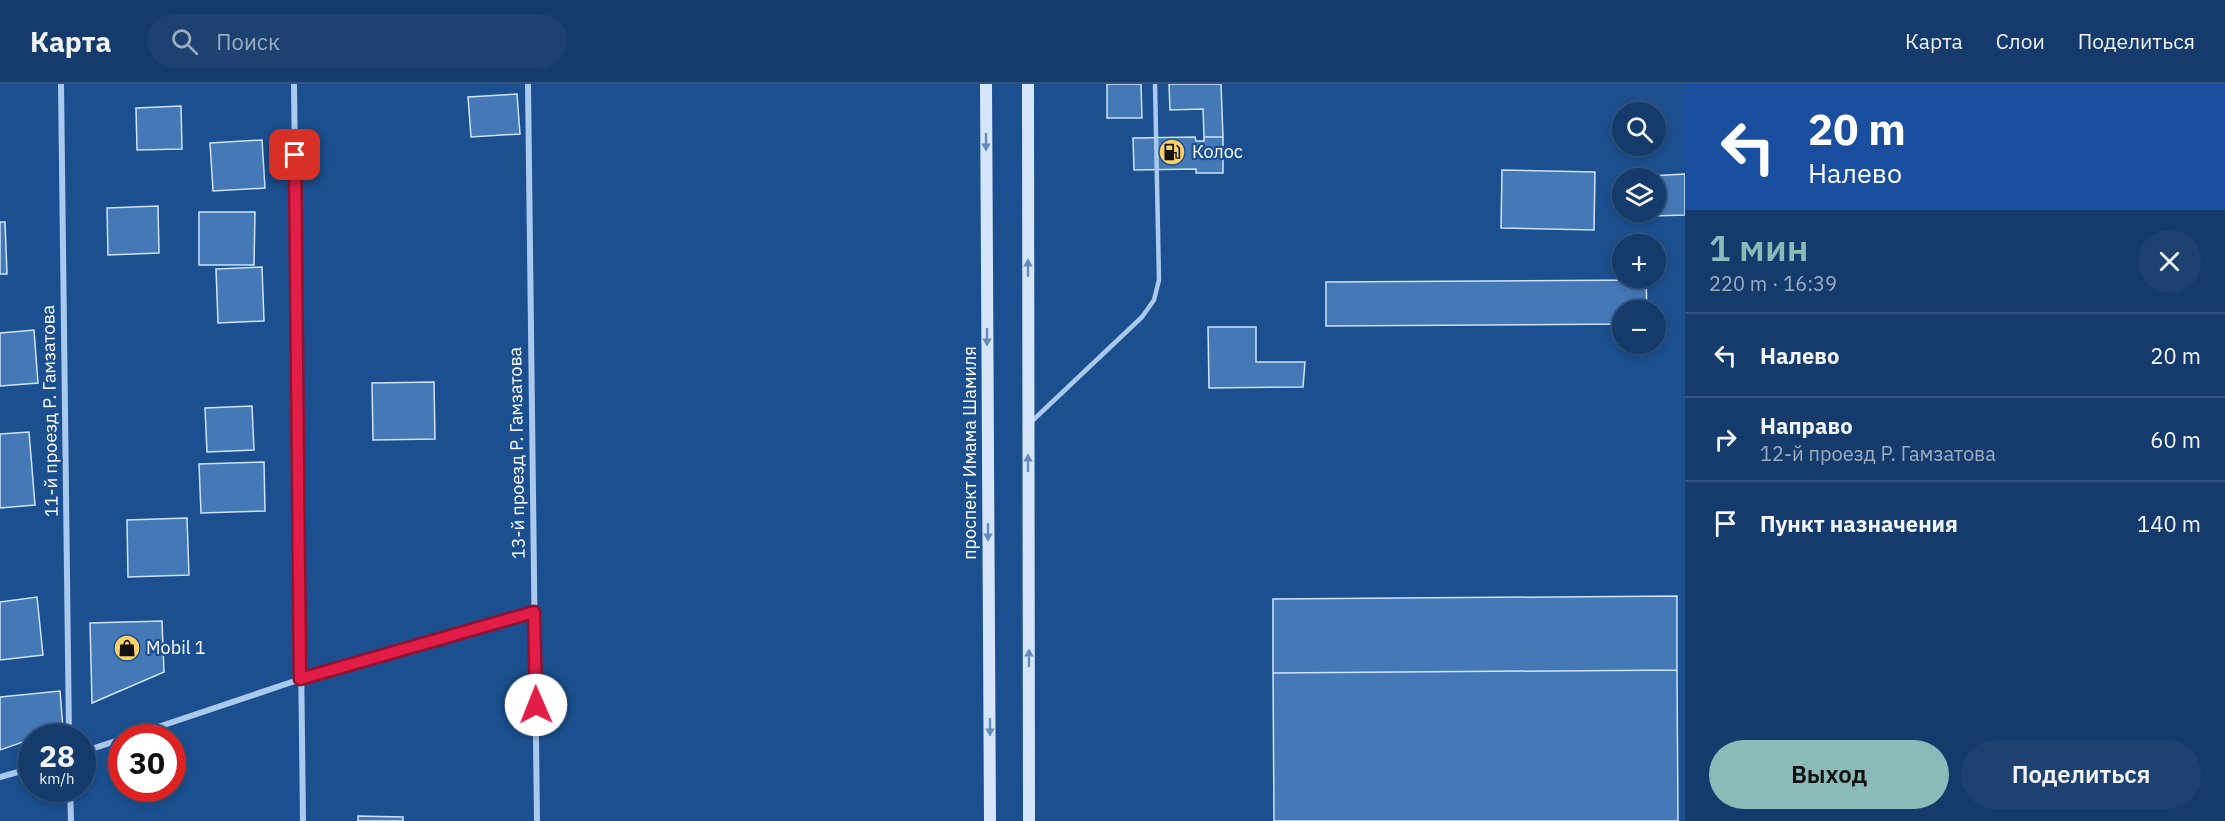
<!DOCTYPE html>
<html lang="ru">
<meta charset="utf-8">
<style>
:root{--surface:#143b6b;--page:#1d4271;--text:#f1f3f6;--muted:#9dadc1;--line:#33557e;--accent:#8bbbb9}
body{margin:0;font-family:"IBM Plex Sans",sans-serif;background:var(--page);color:var(--text);height:100vh;display:flex;flex-direction:column;font-size:22px;white-space:nowrap}
*{box-sizing:border-box;margin:0}
p{font-size:20px;color:var(--muted)}
.icon{flex:none;width:33px;height:33px;fill:none;stroke:currentColor;stroke-width:2;stroke-linecap:round;stroke-linejoin:round}
.map{position:relative;flex:1;overflow:hidden}
.sheet{display:flex;flex-direction:column;background:var(--surface);width:540px}
.sheet>*{flex:none}
.banner{background:#1a4fa0;color:#fff;overflow:hidden}
.fabs{position:absolute;left:1612px;top:18px;display:grid;gap:12px}
.fabs a{display:grid;place-items:center;width:54px;height:54px;border-radius:50%;background:var(--surface);box-shadow:0 3px 9px #0003,0 0 0 2px var(--line);font-size:30px}
.speed{position:absolute;left:18px;top:640px;display:flex;gap:12px;font-size:30px;font-weight:700;text-align:center}
.speed>*{display:grid;place-content:center;width:78px;height:78px;border-radius:50%;background:var(--surface);box-shadow:0 3px 9px #0003,0 0 0 2px var(--line);line-height:1}
.speed small{font-size:15px;font-weight:400}
.speed .limit{border:9px solid #d22;background:#fff;color:#111}
.pin{position:absolute;display:grid;place-items:center;width:51px;height:51px;color:#fff;margin:-26px;border-radius:12px;box-shadow:0 3px 9px #0006}
.me{position:absolute;width:66px;margin:-33px;rotate:359deg;stroke-linejoin:round;filter:drop-shadow(0 0 4px #0008)}
.turn{display:flex;align-items:center;gap:21px;height:126px;padding:0 24px;font-size:27px}
.turn .icon{width:78px;height:78px;stroke-width:2.5}
.turn b{display:block;font-size:42px;line-height:51px}
.round{display:grid;place-items:center;flex:none;width:63px;height:63px;border-radius:32px;background:var(--page)}
.head{display:flex;align-items:center;justify-content:space-between;height:102px;padding:0 24px}
h1{font-size:36px;font-weight:600;line-height:45px;color:var(--accent)}
.button{display:flex;gap:12px;margin-top:auto;padding:12px 24px}
.button a{flex:1;height:69px;border-radius:36px;background:var(--accent);color:#111;font-size:24px;font-weight:600;line-height:69px;text-align:center}
.button a+a{background:var(--page);color:var(--text)}
ul{padding:0;list-style:none}
li{display:flex;align-items:center;gap:18px;height:84px;padding:0 24px;border-top:2px solid var(--line)}
li div{flex:1}
li b{display:block;font-size:22px}
li em{font-style:normal}
header{display:flex;align-items:center;gap:36px;box-sizing:border-box;height:84px;padding:0 30px;background:var(--surface);border-bottom:2px solid var(--line)}
header strong{font-size:28px}
nav{display:flex;gap:33px;margin-inline-start:auto;font-size:21px}
.search{width:420px;height:54px;background:var(--page);display:flex;align-items:center;gap:15px;box-sizing:border-box;padding:0 21px;border-radius:33px;color:var(--muted);font-size:22px}
main{display:flex;flex:1;min-height:0}
.map>svg:first-child{display:block}
</style>
<header>
<strong>Карта</strong>
<div class="search"><svg class="icon" aria-label="search" viewBox="0 0 24 24"><circle cx="10" cy="10" r="6"/><path d="M15 15l6 6"/></svg>Поиск</div>
<nav><a>Карта</a><a>Слои</a><a>Поделиться</a></nav>
</header>
<main>
<div class="map">
<svg width="1685" height="737" viewBox="0 0 1685 737">
<rect width="100%" height="100%" fill="#1b4f8f"/>
<!-- building -->
<path fill="#4478b7" stroke="#cfe3fa" stroke-width="1.5" d="M1107,0H1141L1142,34H1107Z
M1169,0H1221L1223,53H1204L1203,25L1170,26Z
M517,10L520,50L471,53L468,13Z
M181,22L182,65L137,66L136,24Z
M1195,53L1196,57H1204V53H1223V89H1196V85L1134,86L1133,54Z
M262,56L265,104L213,107L210,59Z
M1502,86L1595,88L1594,146L1501,144Z
M1685,90V131L1652,132L1651,128H1656V94H1650V92Z
M158,122L159,169L108,171L107,124Z
M199,128H255L254,181H199Z
M0,138H5L7,190H0Z
M262,183L264,237L218,239L216,185Z
M1646,196L1647,226H1623V240L1326,242V198Z
M1208,243H1256V278H1305L1303,303L1209,304Z
M34,246L38,299L0,302V249Z
M434,298L435,355L373,356L372,299Z
M252,322L254,366L207,368L205,324Z
M29,348L35,421L0,424V350Z
M264,378L265,427L201,429L199,380Z
M187,434L189,491L128,493L127,436Z
M1677,512V586L1273,589V515Z
M37,513L43,571L0,576V518Z
M162,537L164,588L92,619L90,539Z
M1677,586L1678,737H1274L1273,589Z
M60,607L63,644L0,666V613Z
M358,732L403,733V737H358Z"/>
<g fill="none" stroke-linecap="round" stroke-linejoin="round">
<!-- lane -->
<path stroke="#a9c9ee" stroke-width="4.5" d="M1030,339L1142,233L1154,216L1159,196L1155,0"/>
<!-- street -->
<path stroke="#a9c9ee" stroke-width="6" d="M61,0L69,654
M294,0L303,737
M528,0L537,737
M125,654L301,595L534,528
M82,668L122,655
M0,693L32,684
M70,705L71,737"/>
<!-- secondary -->
<path stroke="#d6e6fa" stroke-width="12" d="M986,0L990,737
M1028,0L1029,737"/>
</g>
<!-- one-way arrows -->
<defs><path id="oneway-solid" d="M-6-.8H1V-3.2L6.5 0L1 3.2V.8H-6Z" transform="scale(1.5)"/></defs>
<g fill="#668bba">
<use href="#oneway-solid" transform="translate(986 58) rotate(90)"/>
<use href="#oneway-solid" transform="translate(1028 184) rotate(-90)"/>
<use href="#oneway-solid" transform="translate(987 253) rotate(90)"/>
<use href="#oneway-solid" transform="translate(1028 379) rotate(-90)"/>
<use href="#oneway-solid" transform="translate(988 448) rotate(90)"/>
<use href="#oneway-solid" transform="translate(1029 574) rotate(-90)"/>
<use href="#oneway-solid" transform="translate(990 643) rotate(90)"/>
</g>
<g fill="none" stroke-linecap="round" stroke-linejoin="round">
<defs>
<path id="route" d="M295,71L300,595L534,528L536,621"/>
</defs>
<!-- route casing -->
<use href="#route" stroke="#92132f" stroke-width="15"/>
<!-- route -->
<use href="#route" stroke="#e11d48" stroke-width="10"/>
</g>
<!-- icons -->
<defs>
<symbol id="fuel-disc" viewBox="-11 -11 22 22"><circle r="9.5" fill="#ffd166" stroke="#1b4f8f"/><path d="M-5.5-6h7V0h2V4h1.3V-2.5L3-4.5l.8-.8L6-3V5H2.5V1h-1V6h-7ZM-4.2-4.7v3.2H.2V-4.7Z" fill="#111"/></symbol>
<symbol id="shop-disc" viewBox="-11 -11 22 22"><circle r="9.5" fill="#ffd166" stroke="#1b4f8f"/><path d="M-5-2.5h2.3a2.7 3.5 0 0 1 5.4 0H5L5.5 6h-11ZM-1.5-2.5h3a1.5 2.3 0 0 0-3 0Z" fill="#111"/></symbol>
</defs>
<g fill-rule="evenodd">
<use href="#fuel-disc" x="1157" y="53" width="30" height="30"/>
<use href="#shop-disc" x="112" y="549" width="30" height="30"/>
</g>
<g text-anchor="middle" stroke-width="4.5" stroke-linejoin="round" paint-order="stroke">
<!-- poi labels -->
<g font-size="18" fill="#fff" stroke="#1b4f8f" text-anchor="start">
<text x="1192" y="74">Колос</text>
<text x="146" y="570">Mobil 1</text>
</g>
<!-- street labels -->
<g font-size="18" fill="#fff" stroke="#1b4f8f">
<text transform="translate(50 327) rotate(-91)" y="6">11-й проезд Р. Гамзатова</text>
<text transform="translate(517 369) rotate(-91)" y="6">13-й проезд Р. Гамзатова</text>
<text transform="translate(970 369) rotate(-90)" y="6">проспект Имама Шамиля</text>
</g>
</g>
</svg>
<div class="fabs">
<a><svg class="icon" aria-label="search" viewBox="0 0 24 24"><circle cx="10" cy="10" r="6"/><path d="M15 15l6 6"/></svg></a>
<a><svg class="icon" aria-label="layers" viewBox="0 0 24 24"><path d="M12 4l9 5-9 5-9-5zM3 14l9 5 9-5"/></svg></a>
<a>+</a>
<a>−</a>
</div>
<div class="speed"><div>28<small>km/h</small></div><div class="limit">30</div></div>
<div class="pin" style="left:295px;top:71px;background:#d93025"><svg class="icon" aria-label="arrive" viewBox="0 0 24 24"><path d="M6 21V4h12l-3 4 3 4H6"/></svg></div>
<svg class="me" style="left:536px;top:621px" viewBox="-20 -20 40 40"><circle r="19" fill="#fff"/><path d="M0-13L10 11 0 6-10 11z" fill="#e11d48"/></svg>
</div>
<section class="sheet">
<div class="banner">
<div class="turn"><svg class="icon" aria-label="left" viewBox="0 0 24 24"><path d="M17 20v-9H6M10 6l-5 5 5 5"/></svg><div><b>20 m</b>Налево</div></div>
</div>
<div class="head"><div><h1>1 мин</h1><p>220 m · 16:39</p></div><a class="round"><svg class="icon" aria-label="close" viewBox="0 0 24 24"><path d="M6 6l12 12M18 6L6 18"/></svg></a></div>
<ul>
<li><svg class="icon" aria-label="left" viewBox="0 0 24 24"><path d="M17 20v-9H6M10 6l-5 5 5 5"/></svg><div><b>Налево</b></div><em>20 m</em></li>
<li><svg class="icon" aria-label="right" viewBox="0 0 24 24"><path d="M7 20v-9h11M14 6l5 5-5 5"/></svg><div><b>Направо</b><p>12-й проезд Р. Гамзатова</p></div><em>60 m</em></li>
<li><svg class="icon" aria-label="arrive" viewBox="0 0 24 24"><path d="M6 21V4h12l-3 4 3 4H6"/></svg><div><b>Пункт назначения</b></div><em>140 m</em></li>
</ul>
<div class="button"><a>Выход</a><a>Поделиться</a></div>
</section>
</main>
